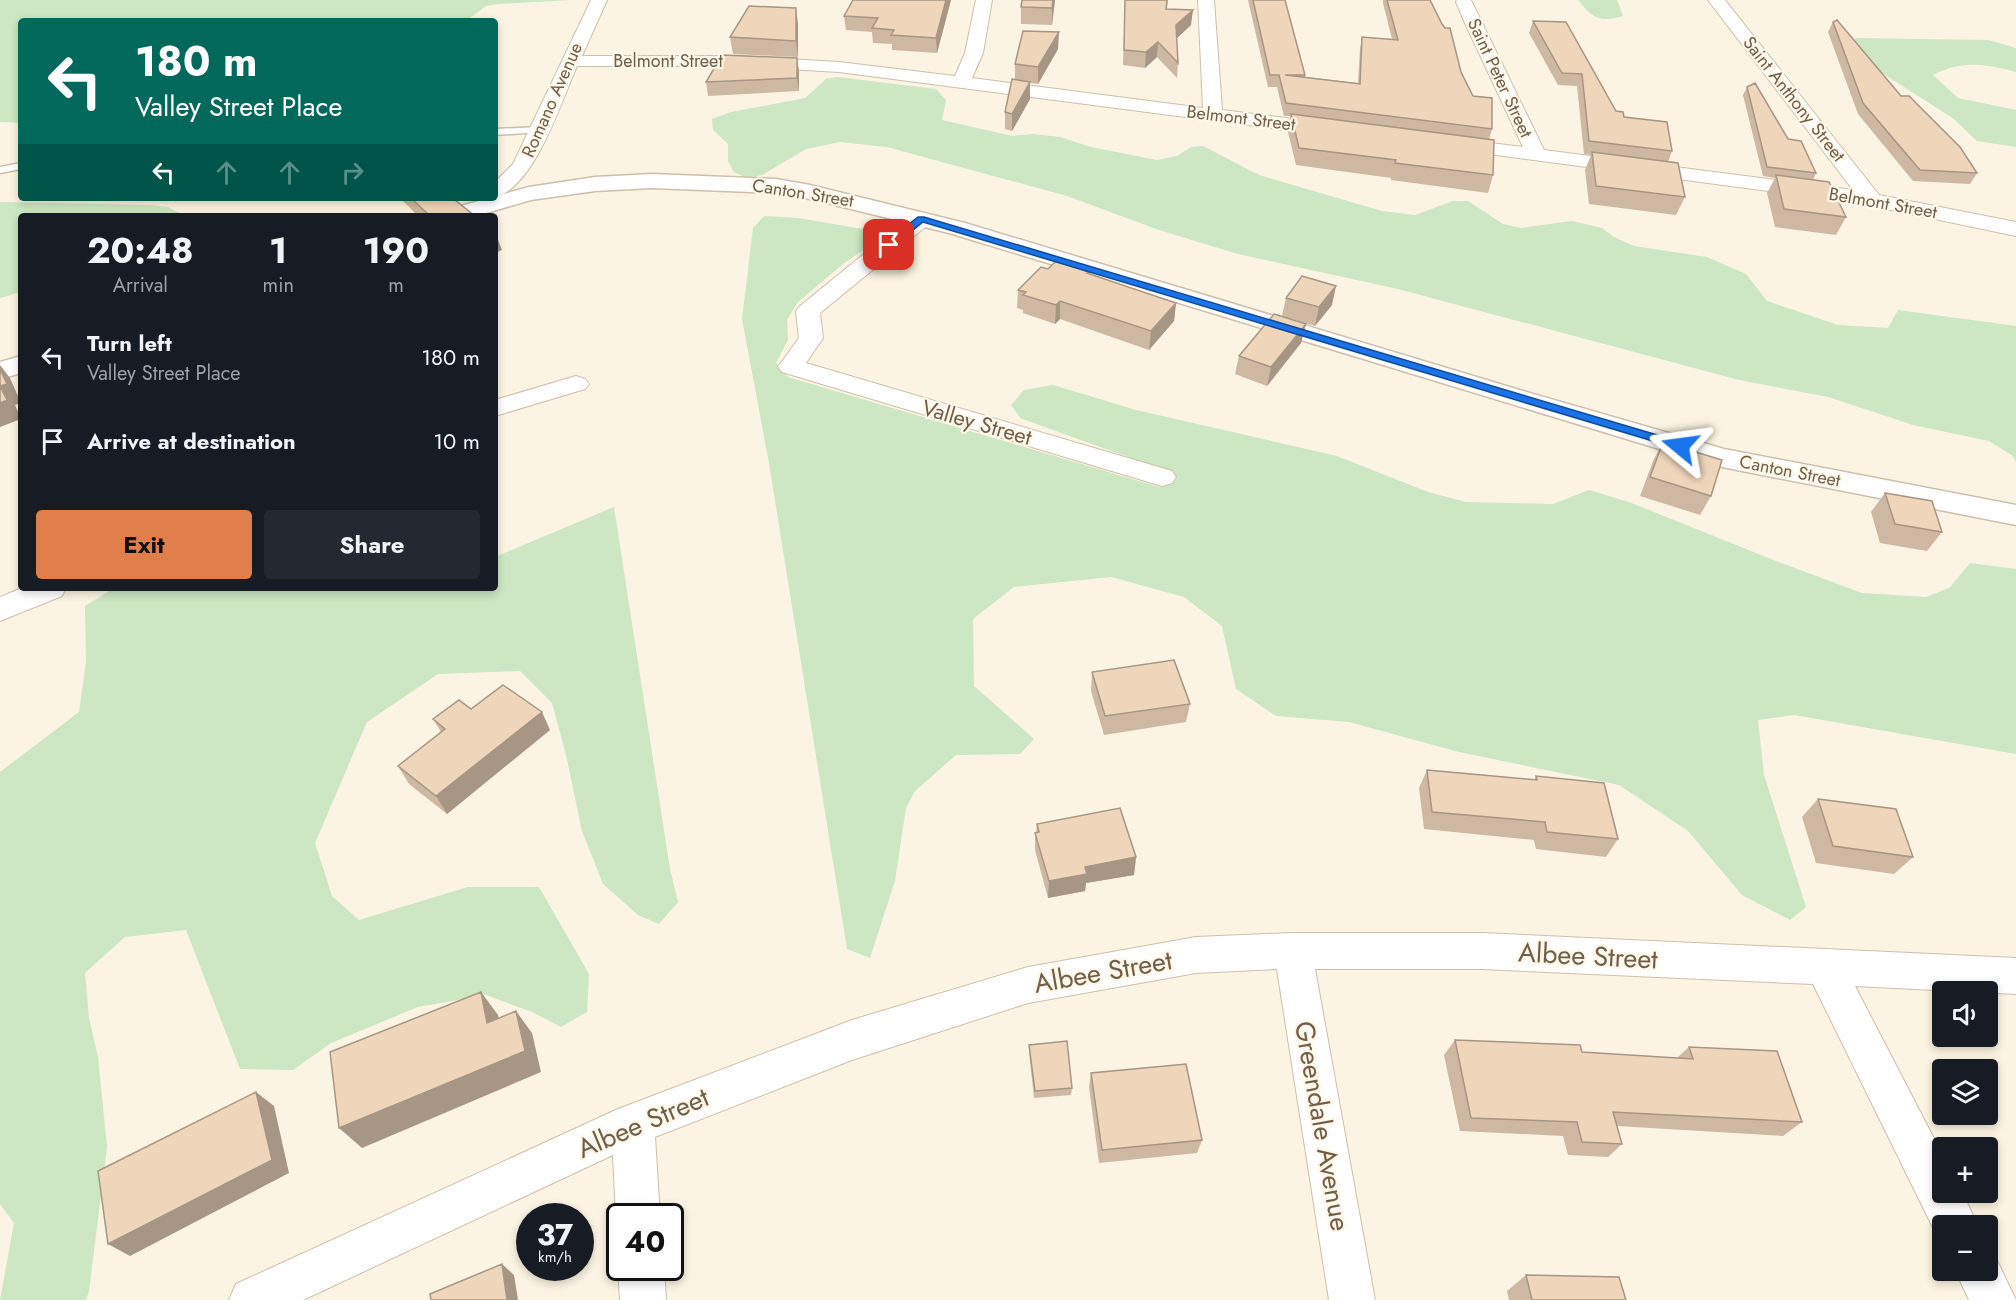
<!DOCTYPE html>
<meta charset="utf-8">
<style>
:root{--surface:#171b24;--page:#242831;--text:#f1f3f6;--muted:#9ea1a6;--accent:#e07f4c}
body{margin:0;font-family:Jost,sans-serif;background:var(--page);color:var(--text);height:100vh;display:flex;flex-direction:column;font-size:22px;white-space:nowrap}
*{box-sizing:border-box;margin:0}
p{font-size:20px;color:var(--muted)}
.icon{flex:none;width:33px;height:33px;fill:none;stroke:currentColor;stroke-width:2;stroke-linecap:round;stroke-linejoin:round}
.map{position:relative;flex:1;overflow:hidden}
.details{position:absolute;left:18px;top:213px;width:480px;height:378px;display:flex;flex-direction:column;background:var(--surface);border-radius:6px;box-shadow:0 3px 9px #0003}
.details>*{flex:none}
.banner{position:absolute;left:18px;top:18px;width:480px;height:183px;border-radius:6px;box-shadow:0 3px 9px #0003;background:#00695c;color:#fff;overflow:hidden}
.controls{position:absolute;left:1932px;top:981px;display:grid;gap:12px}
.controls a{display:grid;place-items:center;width:66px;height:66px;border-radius:6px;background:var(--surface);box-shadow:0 3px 9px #0003;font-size:30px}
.speed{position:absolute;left:516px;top:1203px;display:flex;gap:12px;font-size:30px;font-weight:700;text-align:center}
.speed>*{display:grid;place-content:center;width:78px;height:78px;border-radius:50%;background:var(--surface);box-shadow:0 3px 9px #0003;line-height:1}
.speed small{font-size:15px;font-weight:400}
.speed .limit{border:3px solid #111;border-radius:9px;background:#fff;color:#111}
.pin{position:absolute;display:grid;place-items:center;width:51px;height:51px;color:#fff;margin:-26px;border-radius:12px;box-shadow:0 3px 9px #0006}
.me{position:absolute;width:66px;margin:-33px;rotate:286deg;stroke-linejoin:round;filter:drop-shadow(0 0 4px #0008)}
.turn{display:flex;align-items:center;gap:21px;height:126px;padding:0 18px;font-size:27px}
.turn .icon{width:78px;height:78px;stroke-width:2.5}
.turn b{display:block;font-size:42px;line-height:51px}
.lanes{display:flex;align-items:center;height:57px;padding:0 18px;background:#0003;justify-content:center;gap:30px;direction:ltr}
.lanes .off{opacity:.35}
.eta{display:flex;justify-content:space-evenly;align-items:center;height:102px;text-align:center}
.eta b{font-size:36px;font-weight:700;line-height:42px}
.primary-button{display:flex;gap:12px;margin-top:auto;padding:12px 18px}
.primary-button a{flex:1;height:69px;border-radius:6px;background:var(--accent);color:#111;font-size:24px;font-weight:700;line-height:69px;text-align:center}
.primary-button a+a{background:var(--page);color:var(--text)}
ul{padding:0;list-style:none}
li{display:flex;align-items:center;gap:18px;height:84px;padding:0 18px}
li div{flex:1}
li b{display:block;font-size:22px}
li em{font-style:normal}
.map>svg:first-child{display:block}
</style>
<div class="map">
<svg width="2016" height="1300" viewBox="0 0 2016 1300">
<rect width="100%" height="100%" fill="#fbf4e2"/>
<!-- green -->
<path fill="#cce7c1" d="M0,0H572L498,4L486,6L466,21H21V123L0,122Z
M1578,0H1617L1623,16C1599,23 1593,18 1578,0Z
M1856,38L1988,40L2016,48V72C1985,64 1963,60 1933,75L1958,98L2016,110V147L1977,141L1954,119L1865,62L1851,44Z
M837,77L936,89L946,100L942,120L1012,136L1033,134L1060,137L1091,147L1157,160L1177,156L1191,147L1203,146L1259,175L1382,211L1415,215L1453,201H1468L1503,224L1521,228L1572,221L1602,228L1614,237L1634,246L1707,257L1746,274L1767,301L1838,325L1888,328L1898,310L2016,326V462L2013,456L1989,441L1913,425L1828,397L1739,380L1398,289L1238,254L1159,230L1067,196L887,147L840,142L806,149L762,175L747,178L734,172L728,161V144L713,130L712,119L731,112L805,98L826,79Z
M0,202L150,205L168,207L186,216H21V292L0,298Z
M764,216L798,218L863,229L868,236V247L843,264L798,302L787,320L788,340L776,363L788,377L1159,487L1173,484L1172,473L1020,418L1011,405L1024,390L1053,385L1136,410L1337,456L1428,492L1466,502L1553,504L1589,490L1629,502L1776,561L1862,593L1926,597L1949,588L1970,563L2016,569V754L1794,715L1758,720L1764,775L1806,907L1790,920L1742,895L1688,831L1619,785L1459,752L1349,722L1276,716L1236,689L1222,626L1184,597L1111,577L1014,587L973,619L974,686L1034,739L1020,754L956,755L915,791L906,808L895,881L870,958L847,949L769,463L742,319L753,228Z
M614,507L670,869L678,902L659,924L638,915L603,884L582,831L566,755L552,703L520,671L438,674L367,722L315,843L332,896L359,920L468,887H539L589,974L587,1012L561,1027L532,1012L486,995L418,1007L331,1043L293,1070L240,1069L186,930L125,937L85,973L89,1018L98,1057L107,1147L89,1291L86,1300H0L14,1223L0,1204V772L79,712L86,662L85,606L114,588H340L346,591L409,588H495V557Z"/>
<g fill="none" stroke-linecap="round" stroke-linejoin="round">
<defs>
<path id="service" d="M539,127L544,130L542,132L495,135V129Z
M21,163V169L0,173V167Z"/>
<path id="minor" d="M591,0H607L582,56H735L839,62L955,76L965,53L976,0H992L983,53L972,78L1203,108L1198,0H1214L1222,110L1332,124L1339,126L1342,130L1339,134L1332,136L839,72L735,66H577C561,102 534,188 495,197V182L513,164Z
M1457,0H1471L1472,2L1544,150L1853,190L1708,0H1725L1879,195L2016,222V236L1853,202L1443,148L1440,144L1443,140L1450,138L1523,147L1464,21L1456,2Z
M921,212L929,214L932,219L929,224L820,313L823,338L806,363L1172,471L1176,477L1172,483L1162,486L782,372L778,367L799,338L796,311L800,306L913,214Z
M576,376L585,379L589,384L585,389L495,416V400Z
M22,588H66L62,596L0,621V597Z
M1293,933H1482L2016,958V994L1855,986L1942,1154V1192H1962L1978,1226H1942V1243L1940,1242L1813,984L1482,969H1315L1375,1300H1329L1277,969L1196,973L1028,1003L852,1060L655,1137L660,1216H620V1225L616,1216L613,1155L303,1300H229L236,1284L618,1109L852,1020L1028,967L1196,937Z
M1988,1251L1994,1254L2016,1300H1969L1955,1270H1988Z
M620,1265V1268H664L666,1300H620L618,1268Z"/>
<path id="tertiary" d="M652,174L776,179L810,185L965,223L1523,391L1724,449L2016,505V525L1712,465L949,233L810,199L776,193L652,188L595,191L531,200L476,216H440L443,211L529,187L595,177Z
M21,356V373L0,379V362Z"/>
</defs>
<!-- service casing -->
<use href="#service" stroke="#cebfac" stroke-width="3"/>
<!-- minor casing -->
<use href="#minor" stroke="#cebfac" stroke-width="2"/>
<!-- tertiary casing -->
<use href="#tertiary" stroke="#cebfac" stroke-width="3"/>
<!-- service -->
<use href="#service" fill="#fff" fill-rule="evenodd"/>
<!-- minor -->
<use href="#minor" fill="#fff" fill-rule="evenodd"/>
<!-- tertiary -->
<use href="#tertiary" fill="#fff" fill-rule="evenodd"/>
</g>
<!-- wall -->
<path fill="#ceb8a1" d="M951,0L937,53L892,50V44L873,43L872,32L846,30L844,16Z
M1055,0L1052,25L1021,24V7Z
M1125,0H1168L1167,9L1191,25L1177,38L1178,63L1177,78L1157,57L1145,68L1123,65Z
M1248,0H1285L1305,75V77L1358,83L1360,49L1362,37L1392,39L1383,3V0H1430L1461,72L1473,96L1492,129L1489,139L1493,175L1488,193L1391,180V178L1296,165L1288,132L1290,116H1284L1277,87H1268Z
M1533,21L1616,111L1672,151L1668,162L1685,197L1676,215L1589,204L1585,170L1591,155L1584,154L1577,86L1558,85L1529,33Z
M1833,22L1901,96L1977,173L1970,184L1913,181L1858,114L1828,32Z
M798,24V57L733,54L730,37Z
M1058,49L1038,84L1030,83V99L1012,131L1005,129V112L1015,80V64Z
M797,58L799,72V91L708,96L706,82Z
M1747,87L1788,139L1816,173L1813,180L1846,217L1836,235L1775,227L1767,193L1775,178L1763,176L1743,95Z
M400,198H445V200L475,216H418Z
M1048,269L1089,272V274L1176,303L1174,321L1149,350L1060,319L1055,324L1023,313V310L1017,308L1018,290Z
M1286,298L1332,305L1315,326L1282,316Z
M1306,324L1301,343L1267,386L1235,374L1239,356Z
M1663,442L1711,496L1700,515L1640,496L1653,461Z
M1885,493L1942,532L1927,551L1880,543L1871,512Z
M1092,672L1190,704L1186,722L1104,735L1091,691Z
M471,709L550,730L447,814L409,784L398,766L441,732L433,719Z
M1427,770L1534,780L1536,776L1618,839L1606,857L1536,849L1534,840L1424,829L1419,788Z
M1818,799L1913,857L1894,874L1816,863L1802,817Z
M1037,824L1136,857L1134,875L1086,883L1085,891L1048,898L1035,850V833L1036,832Z
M1455,1040L1582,1052L1677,1058L1689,1047L1802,1122L1783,1136L1617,1126L1622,1144L1608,1157L1568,1155L1563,1136L1460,1131L1444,1055Z
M1029,1045L1072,1088L1071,1095L1034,1098L1029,1052Z
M1091,1073L1202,1140L1197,1153L1099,1163L1089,1087Z
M1526,1275L1626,1300H1509L1507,1291Z"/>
<!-- shaded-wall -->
<path fill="#a79683" d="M946,0H951L937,53L936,38Z
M1053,0H1055L1052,25V8Z
M796,8L798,24V57L796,41Z
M1193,10L1191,25L1175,40L1176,25Z
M1059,32L1058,49L1038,84V67Z
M1158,42L1157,57L1145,68L1146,52Z
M797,58L799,72V91L797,78Z
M1030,82V99L1012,131V114Z
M432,198H445L448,207L432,200Z
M495,232L502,250L495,253Z
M1336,286L1332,305L1315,326L1319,307Z
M1060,301V319L1055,324L1056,305Z
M1176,303L1174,321L1149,350L1151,331Z
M1306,324L1301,343L1267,386L1271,367Z
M0,365L10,378L21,403L15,405L21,419L0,427Z
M542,712L550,730L447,814L436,796Z
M1136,857L1134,875L1086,883L1085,891L1048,898L1049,881L1085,867Z
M481,992L498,1015L504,1045L487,1023Z
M516,1011L532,1033L541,1072L362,1148L339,1128Z
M256,1092L274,1106L289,1173L130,1256L108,1244Z
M502,1264L514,1275L518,1300H507Z"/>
<!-- building -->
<path fill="#efd6bb" stroke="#a79683" stroke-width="1.5" d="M853,0H946L936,38L891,35L894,30L872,28L878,18L844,16Z
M1022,0H1053L1052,8L1021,7Z
M1125,0H1167L1166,9L1193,10L1176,25L1178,63L1158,42L1146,52L1124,50Z
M1253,0H1285L1305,75H1285L1360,84L1362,37L1398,40L1387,0H1430L1442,24L1445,28H1450L1461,72L1473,96L1492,98V129L1286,103L1279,75H1270Z
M749,6L796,8V41L730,37Z
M1837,20L1901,96H1909L1960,147L1977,173L1920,170L1863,103L1833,22Z
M1533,21L1566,22L1616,111L1623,112L1624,117L1667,122L1672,151L1589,141L1582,74L1562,73Z
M1023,31L1059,32L1038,67L1015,64Z
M722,55L797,58V78L706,82Z
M1012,79L1030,82L1012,114L1005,112Z
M1755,83L1788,139L1801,141L1816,173L1767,167L1747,87Z
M1291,114L1494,140L1493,175L1395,163L1396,160L1299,148Z
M1592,152L1678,163L1685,197L1596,186Z
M1776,175L1829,182L1846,217L1784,209Z
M411,198H432V200H455L475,216H430Z
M1056,261L1089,272L1087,273L1176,303L1151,331L1060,301L1056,305L1023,295L1026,292L1018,290L1041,267L1048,269Z
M1302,276L1336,286L1319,307L1286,298Z
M1274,314L1306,324L1271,367L1239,356Z
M0,369L7,384L0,386L7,400L0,403Z
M1663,442L1722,460L1711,496L1650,477Z
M1885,493L1932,501L1942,532L1895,524Z
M1174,660L1190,704L1105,716L1092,672Z
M503,685L542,712L436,796L398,766L445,729L433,719L459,700L471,709Z
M1427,770L1537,780L1536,776L1604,783L1618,839L1547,832L1545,822L1432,812Z
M1818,799L1896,809L1913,857L1833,846Z
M1120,808L1136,857L1085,867L1087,874L1049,881L1035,833L1039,832L1037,824Z
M481,992L487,1023L516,1011L525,1051L339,1128L330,1052Z
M1455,1040L1580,1045L1582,1052L1693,1059L1689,1047L1777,1051L1802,1122L1613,1112L1622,1144L1582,1142L1577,1122L1471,1118Z
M1067,1041L1072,1088L1035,1091L1029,1045Z
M1186,1064L1202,1140L1102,1150L1091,1073Z
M256,1092L272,1160L108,1244L98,1171Z
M502,1264L507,1300H431L430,1294Z
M1526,1275L1619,1277L1626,1300H1532Z"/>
<!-- route -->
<path fill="#1a73e8" stroke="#114b97" stroke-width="1.5" d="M918,217H924L1684,443L1686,446L1684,448H1676L923,222L892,247H885V243Z"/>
<g text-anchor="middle" stroke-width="4.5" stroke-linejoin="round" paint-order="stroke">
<!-- far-street labels -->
<g font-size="18" fill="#715d4a" stroke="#fef8e8">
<text x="668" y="67">Belmont Street</text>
<text transform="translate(1500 78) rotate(65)" y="6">Saint Peter Street</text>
<text transform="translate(1794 99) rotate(52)" y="6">Saint Anthony Street</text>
<text transform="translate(552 100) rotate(-66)" y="6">Romano Avenue</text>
<text transform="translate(1241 118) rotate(7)" y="6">Belmont Street</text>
<text transform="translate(803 193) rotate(9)" y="6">Canton Street</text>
<text transform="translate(1883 203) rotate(10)" y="6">Belmont Street</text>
<text transform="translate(1790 471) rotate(11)" y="6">Canton Street</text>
</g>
<!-- street labels -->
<g font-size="22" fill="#715d4a" stroke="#fef8e8">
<text transform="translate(977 422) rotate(16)" y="8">Valley Street</text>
</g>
<!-- near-street labels -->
<g font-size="27" fill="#715d4a" stroke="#fef8e8">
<text transform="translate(1588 956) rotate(3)" y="9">Albee Street</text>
<text transform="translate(1103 972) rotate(-10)" y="9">Albee Street</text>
<text transform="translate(643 1123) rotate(-23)" y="9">Albee Street</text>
<text transform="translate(1322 1126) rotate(80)" y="9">Greendale Avenue</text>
</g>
</g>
</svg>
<div class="controls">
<a><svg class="icon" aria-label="sound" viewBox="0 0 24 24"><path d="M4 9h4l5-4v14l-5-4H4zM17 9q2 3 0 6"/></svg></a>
<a><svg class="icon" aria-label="layers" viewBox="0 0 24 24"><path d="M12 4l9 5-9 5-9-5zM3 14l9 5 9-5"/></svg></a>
<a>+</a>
<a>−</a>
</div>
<div class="speed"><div>37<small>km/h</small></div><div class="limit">40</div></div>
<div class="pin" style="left:889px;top:245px;background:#d93025"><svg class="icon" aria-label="arrive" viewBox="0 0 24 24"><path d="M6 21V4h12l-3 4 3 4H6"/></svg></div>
<svg class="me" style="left:1680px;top:446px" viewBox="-20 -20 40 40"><path d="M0-17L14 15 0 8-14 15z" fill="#1a73e8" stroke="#fff" stroke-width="4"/></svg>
<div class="banner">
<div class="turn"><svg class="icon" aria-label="left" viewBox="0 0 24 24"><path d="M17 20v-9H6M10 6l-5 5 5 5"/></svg><div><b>180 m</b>Valley Street Place</div></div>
<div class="lanes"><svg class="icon" aria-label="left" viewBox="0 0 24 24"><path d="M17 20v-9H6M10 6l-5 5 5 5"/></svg><svg class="icon off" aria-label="ahead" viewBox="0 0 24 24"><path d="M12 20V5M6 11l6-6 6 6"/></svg><svg class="icon off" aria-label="ahead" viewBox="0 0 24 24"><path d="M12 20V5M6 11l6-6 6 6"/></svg><svg class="icon off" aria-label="right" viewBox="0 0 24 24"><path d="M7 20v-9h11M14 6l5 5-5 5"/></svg></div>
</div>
<section class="details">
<div class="eta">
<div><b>20:48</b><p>Arrival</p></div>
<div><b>1</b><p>min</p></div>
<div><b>190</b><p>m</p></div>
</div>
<ul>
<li><svg class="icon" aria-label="left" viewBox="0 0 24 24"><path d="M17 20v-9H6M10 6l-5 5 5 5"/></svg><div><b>Turn left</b><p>Valley Street Place</p></div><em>180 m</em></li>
<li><svg class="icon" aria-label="arrive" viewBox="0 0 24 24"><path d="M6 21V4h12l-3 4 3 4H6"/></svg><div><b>Arrive at destination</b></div><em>10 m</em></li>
</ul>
<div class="primary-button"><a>Exit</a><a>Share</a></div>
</section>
</div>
